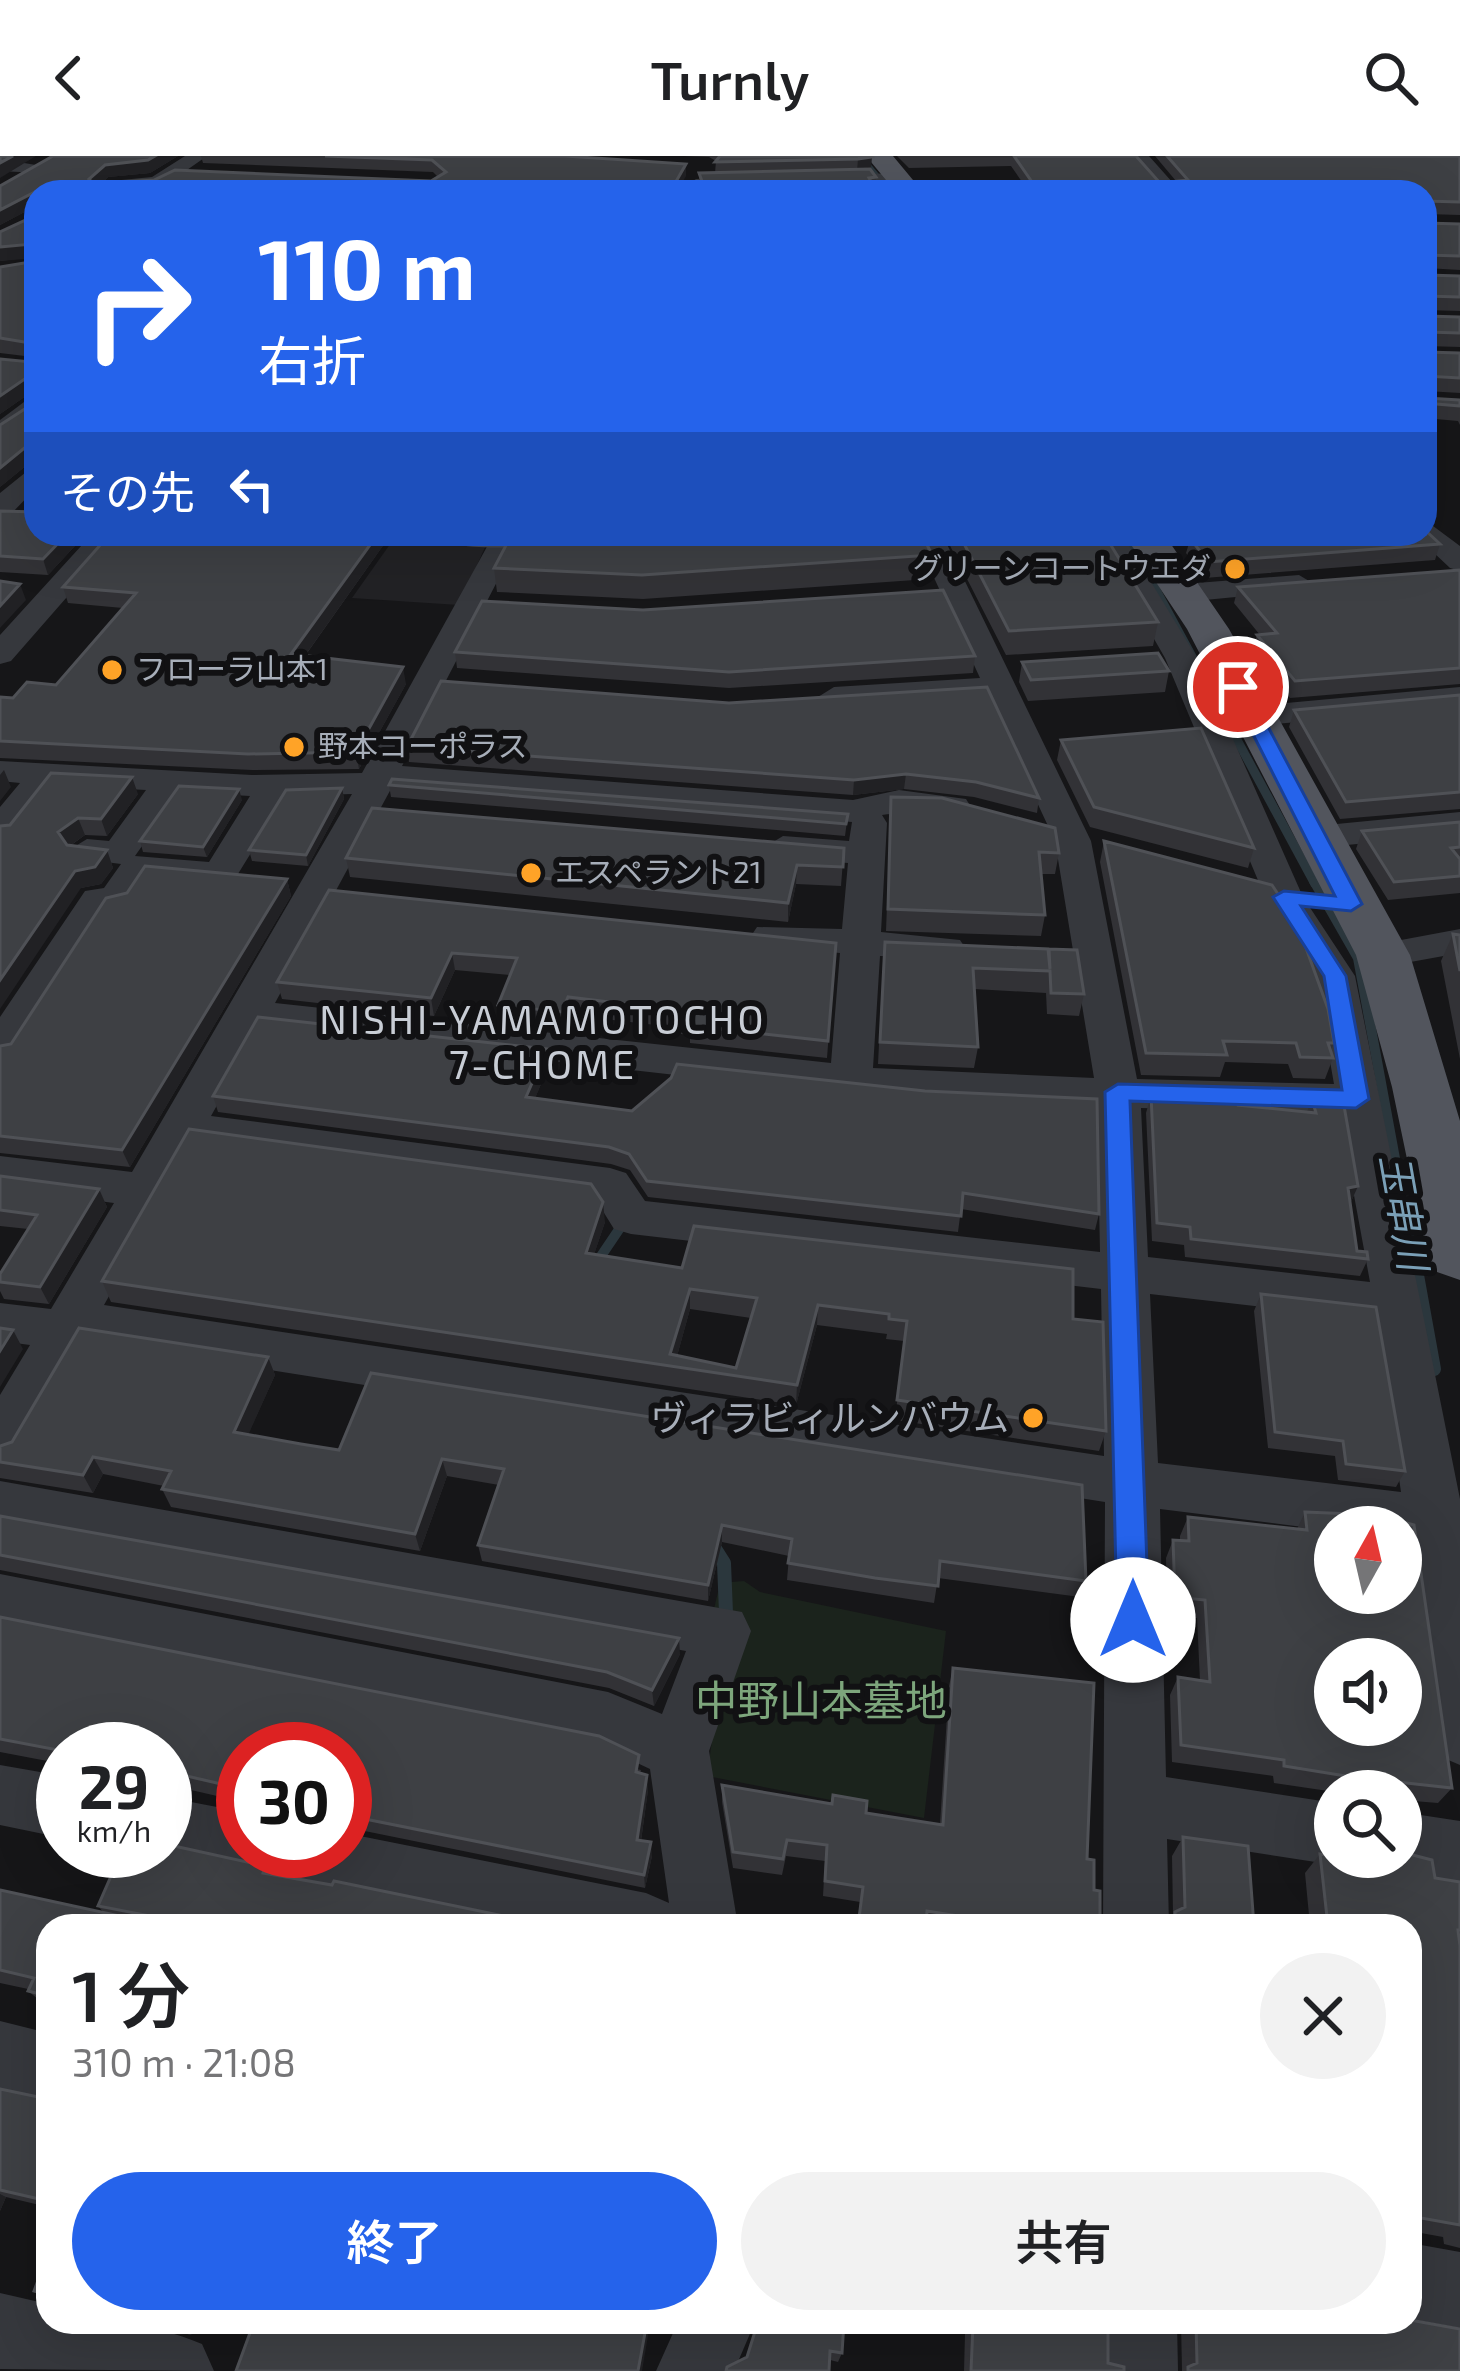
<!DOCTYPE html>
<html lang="ja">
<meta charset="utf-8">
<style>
:root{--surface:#fff;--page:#f2f2f2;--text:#202124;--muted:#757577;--accent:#2563eb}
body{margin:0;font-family:"Exo 2","Noto Sans JP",sans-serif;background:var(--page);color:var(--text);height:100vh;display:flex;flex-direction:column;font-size:45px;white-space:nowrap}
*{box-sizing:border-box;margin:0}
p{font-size:39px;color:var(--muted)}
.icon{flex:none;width:66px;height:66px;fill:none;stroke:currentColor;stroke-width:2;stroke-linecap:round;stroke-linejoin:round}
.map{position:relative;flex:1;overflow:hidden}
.side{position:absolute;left:36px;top:1758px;width:1386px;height:420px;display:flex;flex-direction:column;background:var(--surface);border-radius:36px;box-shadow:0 12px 48px #0002}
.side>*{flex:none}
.hud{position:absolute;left:24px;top:24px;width:1413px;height:366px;border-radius:36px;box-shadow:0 12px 48px #0002;background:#2563eb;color:#fff;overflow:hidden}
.needle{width:78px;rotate:8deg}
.controls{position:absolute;left:1314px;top:1350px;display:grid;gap:24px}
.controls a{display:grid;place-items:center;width:108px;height:108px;border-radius:50%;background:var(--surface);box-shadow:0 12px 48px #0002;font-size:60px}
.speed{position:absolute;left:36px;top:1566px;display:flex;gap:24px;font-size:60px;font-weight:700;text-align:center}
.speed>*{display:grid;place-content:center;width:156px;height:156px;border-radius:50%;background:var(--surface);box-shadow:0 12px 48px #0002;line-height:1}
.speed small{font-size:30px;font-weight:400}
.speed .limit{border:18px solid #d22;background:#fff;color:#111}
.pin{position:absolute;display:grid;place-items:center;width:102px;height:102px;color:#fff;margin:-51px;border:6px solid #fff;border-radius:50%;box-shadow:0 3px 12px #0007}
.me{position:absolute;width:132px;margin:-66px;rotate:0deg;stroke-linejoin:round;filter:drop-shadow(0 0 9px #0008)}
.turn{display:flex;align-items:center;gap:42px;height:252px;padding:0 36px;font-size:54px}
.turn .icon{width:156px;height:156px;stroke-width:2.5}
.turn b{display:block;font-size:84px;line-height:102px}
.then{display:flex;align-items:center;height:114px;padding:0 36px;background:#0003;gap:24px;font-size:45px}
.round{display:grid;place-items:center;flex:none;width:126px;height:126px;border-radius:63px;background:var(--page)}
.head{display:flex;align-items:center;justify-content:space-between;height:204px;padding:0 36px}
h1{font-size:72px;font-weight:600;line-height:90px}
.cta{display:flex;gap:24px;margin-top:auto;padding:24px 36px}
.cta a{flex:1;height:138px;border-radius:72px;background:var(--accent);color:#fff;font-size:48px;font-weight:600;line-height:138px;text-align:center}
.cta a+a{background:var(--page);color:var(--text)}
header{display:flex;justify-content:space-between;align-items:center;height:156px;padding:0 36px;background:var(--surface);font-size:54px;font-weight:600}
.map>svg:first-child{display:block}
</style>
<header><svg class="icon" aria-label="back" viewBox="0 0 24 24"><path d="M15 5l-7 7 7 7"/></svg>Turnly<svg class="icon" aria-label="search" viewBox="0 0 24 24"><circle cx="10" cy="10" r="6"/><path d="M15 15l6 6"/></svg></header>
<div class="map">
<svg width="1460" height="2215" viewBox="0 0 1460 2215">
<rect width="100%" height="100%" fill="#161618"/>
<!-- built -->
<path fill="#222225" d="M393,384L486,389L459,449L352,442Z"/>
<!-- green -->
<path fill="#1b231c" d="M744,1425L760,1436L946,1475L924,1662L707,1620L718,1542L711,1466L720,1427Z"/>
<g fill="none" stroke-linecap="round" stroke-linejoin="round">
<!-- stream-far4 -->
<path stroke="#2b373d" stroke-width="4.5" d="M861,0L891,36"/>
<!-- stream-far3 -->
<path stroke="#2b373d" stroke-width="6" d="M1123,378L1152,426"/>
<!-- stream-far2 -->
<path stroke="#2b373d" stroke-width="9" d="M1150,423L1315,728"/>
<!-- stream-far1 -->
<path stroke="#2b373d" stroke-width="10" d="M1314,725L1358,802L1415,1111
M595,1109L624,1066"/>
<!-- stream -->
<path stroke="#2b373d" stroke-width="14" d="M1415,1108L1434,1213
M710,1385L724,1407L726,1457"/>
<!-- street -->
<path fill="#36383d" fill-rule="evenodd" d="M185,0H207L164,30L97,36L111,25L152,21Z
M1130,0H1149L1181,36H1161Z
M0,3L48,11L39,17L0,15Z
M900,17L907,19V27L696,35L686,29L696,23Z
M36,237V258L0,286V264Z
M36,308V332L10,359L0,361V337Z
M1425,364L1460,390V415L1450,412L1415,379L1425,378Z
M92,378H122L11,505L0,508V479Z
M494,378L520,381L402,610L853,644L899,634L966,643L971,651C953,673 908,654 882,659L887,667L881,776L960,784L966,793L960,802L880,800L873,912L1094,922L1055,685L988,541L834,551L818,541L834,531L980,522L914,378H942L1091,685L1137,923L1334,928L1315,820L1265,741L1165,502L1094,378H1122L1197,502L1303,741L1355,820L1460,1343V1609L1439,1600L1430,1580L1408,1384L1401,1383V1371L1335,1375L1160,1353L1166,1621L1335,1647V1701H1355L1335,1709L1167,1683L1169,1770H1103L1105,1346L86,1185L19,1301L0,1308V1239L30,1189L0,1185V1147L51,1153L114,1047L0,1032V1000L132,1016L352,638L286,640L233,726L148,723L129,752L110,755L15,903L0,907V861L85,735L104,732L121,708L74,702L69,694L87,683L109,685L146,634L55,629L13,683L0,686V651L20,627L0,625V605L252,619L362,617ZM392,631L852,666L849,685L783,680L765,691L783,702L848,707L842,773L757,771L751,780L757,789L840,797L831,907L275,847ZM180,636L250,640L209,706L135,700ZM260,872L923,947L1097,951L1100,1096L645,1045L626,1017L610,1012L211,960ZM1141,952L1339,958L1370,1126L1148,1101ZM194,989L596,1044L614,1073L631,1078L1101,1133L1104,1300L104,1149ZM1150,1138L1376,1164L1401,1336L1158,1307Z
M1299,419L1314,428L1310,434L1184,446L1169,437L1184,428Z
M1460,531V551L1253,570L1236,560L1253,550Z
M1460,656V678L1316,692L1298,681L1316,670Z
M1460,773V797L1383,811L1369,808L1363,799L1369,790Z
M0,1325L742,1456L751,1475L709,1595L738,1770H487L145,1695H165V1641L243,1656V1695H345V1677L646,1737L669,1747L650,1613L603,1591L0,1470V1418L608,1536L662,1558L686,1495L0,1371Z
M0,1609L63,1620V1682L0,1669Z
M1401,1656L1460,1665V1729L1379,1710L1375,1701H1401Z
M0,1865L48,1877V1947L0,1935Z
M1410,2087L1460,2096V2172L1410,2163Z
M0,2137L48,2148V2166C103,2166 151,2166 202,2188L214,2215L0,2213Z
M678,2166H755L734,2215H656Z
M1101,2166H1177L1178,2215H1100Z"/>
<!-- secondary -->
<path fill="#44474e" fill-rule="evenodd" d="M428,378H564C551,396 441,396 428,378Z"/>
<!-- primary -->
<path fill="#52555d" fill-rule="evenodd" d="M866,0H893L923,36H896Z
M1124,378H1164L1229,473L1410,799L1460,965V1124L1437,1116L1427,1099L1392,931L1356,799L1187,473Z"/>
</g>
<!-- wall -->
<path fill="#323236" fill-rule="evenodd" d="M52,0H178L150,17L108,21L101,28L431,25L438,21L433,16L203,7L201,0H565L686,8V20L0,105V76L34,60V51L0,69V30Z
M683,0H871V13L876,21L875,33L877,36H699V17H715L716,5L709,1Z
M897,0H1136L1160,27L1176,25L1155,0H1460V59L1425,58V67L1460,68V114L1426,112V119L1460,120V155L1426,154V160L1460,161V191L1426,190V196L1460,197V237L1426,235V242L1460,244V269L1458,265L1425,262V36H1029L1011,10L909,12Z
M36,105V344L29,325L36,317V306L33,304L0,331L34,247L33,235L0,258V203L31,206L33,201L0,197V111Z
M0,355L36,378H86L48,419L0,416Z
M110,378H386L387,384L305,500L406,528L359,613L252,614L0,602V541L13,542L56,529L123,452L68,447L63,431Z
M944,378H1104L1158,466L1153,490L1006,499Z
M1188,378H1425L1440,388L1435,404L1204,422L1186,397L1191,381Z
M932,399L929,423L643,443L497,436L494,412Z
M1460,414V528L1290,542L1252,495L1257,479H1260L1234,447L1238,431Z
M455,496L975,500L973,517L729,532L457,512Z
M1022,506L1169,515L1165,536L1028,545L1019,526Z
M1460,539V653L1340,663L1289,571L1294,554Z
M729,547L1039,642L1037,657L974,641L904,633L853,639L409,606L407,591Z
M1061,584L1254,692L1248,712L1090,671L1057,604Z
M389,629L848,658L845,680L391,641Z
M342,632L344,643L308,710L252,705L249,694Z
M138,638L107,680L85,679L70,690L107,694L113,712L101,728L81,732L0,670Z
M891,641L1059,697L1055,718H1041L1045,759L1041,780L886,775Z
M242,644L207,701L143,696L140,685Z
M1460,666V737L1388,744L1356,693L1362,675Z
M1104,685L1334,887L1331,895L1333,902L1325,923L1293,922L1288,908L1225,906L1220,921L1141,919L1100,706Z
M844,692L841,730L796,728L788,766L350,721L346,702Z
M287,723L291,740L130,1011L0,997V890L11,888Z
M329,734L836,787L827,902L690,887V879L673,877V871L570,859L563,874L501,867L498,849L511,819L455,814L434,860L282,843L277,826Z
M1453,778L1460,779V903L1441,805Z
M1048,793L1084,838L1079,860L1047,858L1046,837L974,833L978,891L974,912L878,908L883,808Z
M549,909L535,942L1099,1058L1095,1074L961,1053L958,1076L648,1041L630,1014L611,1008L218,956L213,940Z
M1151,939L1307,956L1312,943L1358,1030L1350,1048L1357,1095L1368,1103L1360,1120L1185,1101L1184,1089L1152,1085L1146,957Z
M0,1020L99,1033L107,1051L49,1148L4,1143L0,1135V1118L28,1073L0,1070Z
M605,1066L594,1098L682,1112L1073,1163L1106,1275L1099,1295L895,1264L904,1185L886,1183L887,1178L817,1169L796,1249L111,1146L102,1125ZM690,1153L751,1162L736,1212L677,1200Z
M1261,1138L1405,1315L1396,1331L1338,1324L1335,1300L1268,1292L1254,1155Z
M268,1201L275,1219L248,1278L339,1294L371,1217L1086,1425L1080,1441L938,1422L934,1447L787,1424L789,1400L722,1386L708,1445L482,1405L478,1389L499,1329L447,1320L420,1395L171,1351L162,1333L164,1330L103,1318L93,1337L0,1322V1290Z
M1305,1356L1452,1632L1438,1647L1401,1644V1635L1335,1636L1274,1627L1273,1620L1172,1606L1170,1539L1178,1521L1200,1525L1197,1462L1167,1458L1166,1402L1173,1384H1180V1380L1188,1361L1297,1373Z
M0,1360L680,1498L654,1550L609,1532L0,1414Z
M0,1461L641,1614L640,1617L648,1634L641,1685L652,1700L645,1732L345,1671V1593H243V1646L165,1628V1593H63V1608L0,1596Z
M953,1512L1087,1703L1100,1770H857L860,1746L823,1740L825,1705L786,1700L782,1719L733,1712L722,1646V1629L866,1657L940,1668L949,1530Z
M1183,1681L1254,1770H1166L1173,1758L1172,1700Z
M1320,1698L1386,1707L1392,1701H1401L1435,1722L1460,1726V2092L1444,2088L1443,2081L1410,2075V1770H1310L1305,1717Z
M271,1719L553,1770H48V1851L28,1835V1833L0,1827V1734L104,1757L98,1750Z
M0,1932L48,1943V2051L6,2041L0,2055Z
M141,2166H196L191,2179Z
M254,2166H678L670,2172L650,2168Z
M844,2166L842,2197L838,2206L830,2204L726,2215Z
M902,2166H1108V2207L1124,2215H964L965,2178Z
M1181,2166H1410L1460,2215H1182Z"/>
<!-- shaded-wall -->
<path fill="#212124" d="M13,0H36L0,22V7Z
M155,0H178L150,17L108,21L93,36L89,23L105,9Z
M872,1L871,13L857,15L858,3Z
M686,8V20L677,36H670Z
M33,37L36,50L0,69V54Z
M32,88L36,102L0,105V91Z
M32,218L36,233L0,258V240Z
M28,289L33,304L0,331V312Z
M67,378H86L48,419L43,403Z
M378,378H386L387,384L294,515L291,498Z
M20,428L26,444L0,472V450Z
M403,511L406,528L359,613L356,596Z
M4,614L11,631L0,645V619Z
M906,618L904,633L853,639L854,624Z
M132,621L138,638L107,680L101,663Z
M342,632L344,643L308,710L306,699Z
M239,633L242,644L207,701L203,691Z
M78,662L85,679L65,693L58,676Z
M107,694L113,712L101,728L81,732L0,853V824L75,715Z
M797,709L796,728L788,766V747Z
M287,723L291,740L130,1011L122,994Z
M452,797L455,814L434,860L431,842Z
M568,841L570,859L563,874L562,856Z
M547,893L549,909L529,957L526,941Z
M1358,1030L1350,1048L1348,1032Z
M99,1033L107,1051L49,1148L40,1131Z
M603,1046L605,1066L588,1117L586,1097Z
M690,1133V1153L674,1211L670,1198Z
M818,1149L817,1169L796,1249L797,1229Z
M13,1174L23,1193L0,1231V1195Z
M268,1201L275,1219L242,1293L234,1276Z
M93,1301L103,1318L93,1337L83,1319Z
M442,1303L447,1320L420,1395L415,1378Z
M722,1369V1386L708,1445V1429Z
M679,1482L680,1498L654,1550L652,1534Z
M647,1619L648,1634L639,1698L637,1684Z
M651,1686L652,1700L645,1732L644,1719Z
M120,1760L128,1770H116Z
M0,2038L6,2041L0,2055Z
M181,2166H196L191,2179L179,2173Z
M647,2166L650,2168L642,2215H638Z"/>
<!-- building -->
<path fill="#3e4044" stroke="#4f5156" stroke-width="3" fill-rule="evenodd" d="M0,0H13L0,7Z
M53,0H155L148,4L105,9L89,23L94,28L154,24L175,14L431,25L446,16L432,4L325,0H565L686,8L670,36H36V103L32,88L0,91V76L34,60L33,37L0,54V30Z
M720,0H871L872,1L858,3L715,6Z
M1014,0H1136L1160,27L1188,24L1167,0H1460V46L1425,45V67L1460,68V100L1426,99V119L1460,120V141L1426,140V160L1460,161V177L1426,176V196L1460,197V222L1426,220V242L1460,244V250L1425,247V36H1039Z
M870,13L876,21L869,22L877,36H706L699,17Z
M36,105V188L0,182V111Z
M36,189V341L35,342V330L29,325L36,317V293L28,289L0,312V269L34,247L32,218L0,240V203L31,206Z
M0,355L36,356V378H67L43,403L0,400Z
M1425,374L1440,388L1208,406L1190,382L1207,380L1205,378H1425Z
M110,378H378L291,498L403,511L356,596L248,598L0,585V541L13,542L27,526L56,529L136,437L63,431Z
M512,378H922L932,399L642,419L494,412Z
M959,378H1104L1158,466L1009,475Z
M1460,414V512L1295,525L1257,479L1277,477L1238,431Z
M0,425L20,428L0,450Z
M943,434L975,500L729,516L455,496L482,445L643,454Z
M1158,497L1169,515L1031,524L1022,506Z
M441,525L729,547L987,531L1039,642L976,626L906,618L854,624L407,591Z
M1460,539V636L1346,646L1294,554Z
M1201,572L1254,692L1094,651L1061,584Z
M51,617L132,621L101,663L78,662L58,676L67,689L107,694L95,711L75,715L0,824V670L10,669Z
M392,623L848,658L846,668L389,629Z
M179,630L239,633L203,691L140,685Z
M342,632L306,699L249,694L286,634Z
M891,641L942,642L1055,672L1059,697L1039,696L1045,759L888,753Z
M372,652L844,692L843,711L797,709L788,747L346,702Z
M1460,666V691L1451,692L1460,703V720L1394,726L1362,675Z
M1104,685L1272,729L1297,767L1328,853L1334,887H1328L1333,902L1300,901L1296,887L1223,885L1227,899L1146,897Z
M145,710L287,723L122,994L0,980V890L11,888L106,742L127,737Z
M329,734L836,787L828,885L690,870L693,862L672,860L674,854L568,841L562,856L498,849L517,802L452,797L431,842L277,826Z
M1453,778L1460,779V815Z
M885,786L1048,793L1050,813L1049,793L1077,794L1084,838L1051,837L1050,815L973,812L978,891L880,886Z
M258,861L547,893L526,941L632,955L671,922L677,908L925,935L1097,943L1099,1058L963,1037L961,1060L647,1025L629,998L609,991L213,940Z
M1151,939L1236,941L1238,949L1316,957L1312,943L1343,944L1358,1030L1348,1032L1357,1095L1367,1096L1368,1103L1191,1083L1190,1071L1157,1067Z
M189,973L591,1028L603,1046L586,1097L682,1112L694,1070L1073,1113V1163L1103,1166L1106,1275L897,1244L907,1165L889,1163V1158L818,1149L797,1229L102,1125ZM690,1133L757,1142L736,1212L670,1198Z
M0,1020L99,1033L40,1131L0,1126V1118L37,1059L0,1054Z
M1261,1138L1376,1151L1405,1315L1346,1308L1343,1285L1275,1276Z
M0,1172L13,1174L0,1195Z
M79,1172L268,1201L234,1276L301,1288L339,1294L371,1217L1082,1329L1086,1425L940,1405L938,1430L875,1422L788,1407L792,1383L722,1369L708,1429L478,1389L504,1313L442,1303L415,1378L162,1333L171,1315L93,1301L83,1319L0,1306V1290L12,1286Z
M1305,1356L1377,1359L1414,1369L1452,1632L1352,1621L1284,1610V1604L1181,1589L1178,1521L1210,1526L1205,1444L1175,1441L1173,1384L1189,1385L1188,1361L1307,1374ZM1335,1371H1401V1437H1335ZM1335,1503H1401V1569H1335Z
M0,1360L679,1482L652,1534L607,1516L0,1399Z
M0,1461L599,1580L639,1599L636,1616L647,1619L637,1684L651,1686L644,1719L345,1659V1593H243V1633L165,1615V1593H63V1595L0,1583Z
M953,1512L1094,1527L1087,1703L1094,1704V1734L1100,1735V1770H1021L927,1755L926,1770H858L863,1731L825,1725L827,1689L787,1684L783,1703L733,1696L722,1629L832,1648L833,1639L867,1645L866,1657L943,1669Z
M243,1652V1676H239Z
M1183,1681L1248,1690L1254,1770H1175V1756L1185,1751Z
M165,1688L265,1710L263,1717L332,1729L334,1725L553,1770H191L192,1768L98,1750L122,1695H165Z
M1401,1696L1432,1704L1435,1722L1460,1726V1774H1458L1460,1790V2069L1410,2060V1770H1328L1320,1698L1399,1709L1397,1701H1401Z
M0,1734L120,1760L116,1770H48V1840L28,1835L34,1822L0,1814Z
M0,1933L48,1943V2045L0,2034Z
M48,2098V2139L34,2135Z
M1410,2164L1460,2173V2215H1188V2211L1197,2207L1196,2166H1410Z
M154,2166H181L179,2173Z
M254,2166H647L638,2215H236Z
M758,2166H844L842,2197L830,2195L829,2215H726L727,2211L747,2201Z
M958,2166H1108V2207L1124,2211V2215H971L973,2169Z"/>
<!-- route -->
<path fill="#2563eb" stroke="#184099" stroke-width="3" d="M1238,526L1247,531L1362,748L1351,755L1301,750L1346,820L1369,943L1356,952L1130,945L1149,1464L1145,1475L1133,1479L1122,1475L1117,1464L1105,936L1118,928L1342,934L1324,820L1273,741L1284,735L1335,740L1229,531Z"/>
<!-- markers -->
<g fill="#ffa327" stroke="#111113" stroke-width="4.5">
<circle cx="1235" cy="413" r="12"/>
<circle cx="112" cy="514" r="12"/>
<circle cx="294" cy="591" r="12"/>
<circle cx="531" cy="717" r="12"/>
<circle cx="1033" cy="1262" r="12"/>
</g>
<g text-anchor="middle" stroke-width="12" stroke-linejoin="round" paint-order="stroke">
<!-- far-poi labels -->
<g font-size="30" fill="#a7aeb9" stroke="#111113" text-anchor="start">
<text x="1211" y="423" text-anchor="end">グリーンコートウエダ</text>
<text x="136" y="524">フローラ山本1</text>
<text x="318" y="601">野本コーポラス</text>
<text x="555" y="727">エスペラント21</text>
</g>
<!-- poi labels -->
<g font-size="36" fill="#a7aeb9" stroke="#111113" text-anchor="end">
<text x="1009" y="1275">ヴィラビィルンバウム</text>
</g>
<!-- neighbourhood labels -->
<g font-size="39" letter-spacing="3" fill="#c8cdd5" stroke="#111113">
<text x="543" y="878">NISHI-YAMAMOTOCHO<tspan x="543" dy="45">7-CHOME</tspan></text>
</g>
<!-- water labels -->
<g font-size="39" font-style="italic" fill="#7ba0b7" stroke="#111113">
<text transform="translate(1404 1056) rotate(80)" y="14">玉串川</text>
</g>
<!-- near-park labels -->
<g font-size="42" fill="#7da67c" stroke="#111113">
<text x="821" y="1560">中野山本墓地</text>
</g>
</g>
</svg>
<div class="controls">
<a><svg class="needle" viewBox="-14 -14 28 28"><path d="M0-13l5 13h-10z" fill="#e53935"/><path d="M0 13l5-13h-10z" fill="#757577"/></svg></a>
<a><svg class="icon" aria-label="sound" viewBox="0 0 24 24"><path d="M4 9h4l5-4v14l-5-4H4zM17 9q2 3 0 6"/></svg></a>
<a><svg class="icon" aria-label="search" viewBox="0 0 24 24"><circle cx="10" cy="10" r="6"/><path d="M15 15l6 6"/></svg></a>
</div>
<div class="speed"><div>29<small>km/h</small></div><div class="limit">30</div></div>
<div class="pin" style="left:1238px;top:531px;background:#d93025"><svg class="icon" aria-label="arrive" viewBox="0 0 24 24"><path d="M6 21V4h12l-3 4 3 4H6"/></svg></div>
<svg class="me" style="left:1133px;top:1464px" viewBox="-20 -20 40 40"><circle r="19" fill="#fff"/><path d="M0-13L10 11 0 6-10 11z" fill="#2563eb"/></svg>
<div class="hud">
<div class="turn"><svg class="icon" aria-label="right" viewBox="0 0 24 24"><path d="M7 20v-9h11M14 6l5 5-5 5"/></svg><div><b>110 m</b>右折</div></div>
<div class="then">その先<svg class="icon" aria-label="left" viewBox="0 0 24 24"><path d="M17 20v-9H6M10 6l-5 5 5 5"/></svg></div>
</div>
<section class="side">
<div class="head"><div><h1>1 分</h1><p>310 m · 21:08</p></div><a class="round"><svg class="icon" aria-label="close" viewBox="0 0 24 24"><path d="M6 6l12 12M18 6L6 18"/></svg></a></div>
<div class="cta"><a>終了</a><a>共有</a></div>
</section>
</div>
